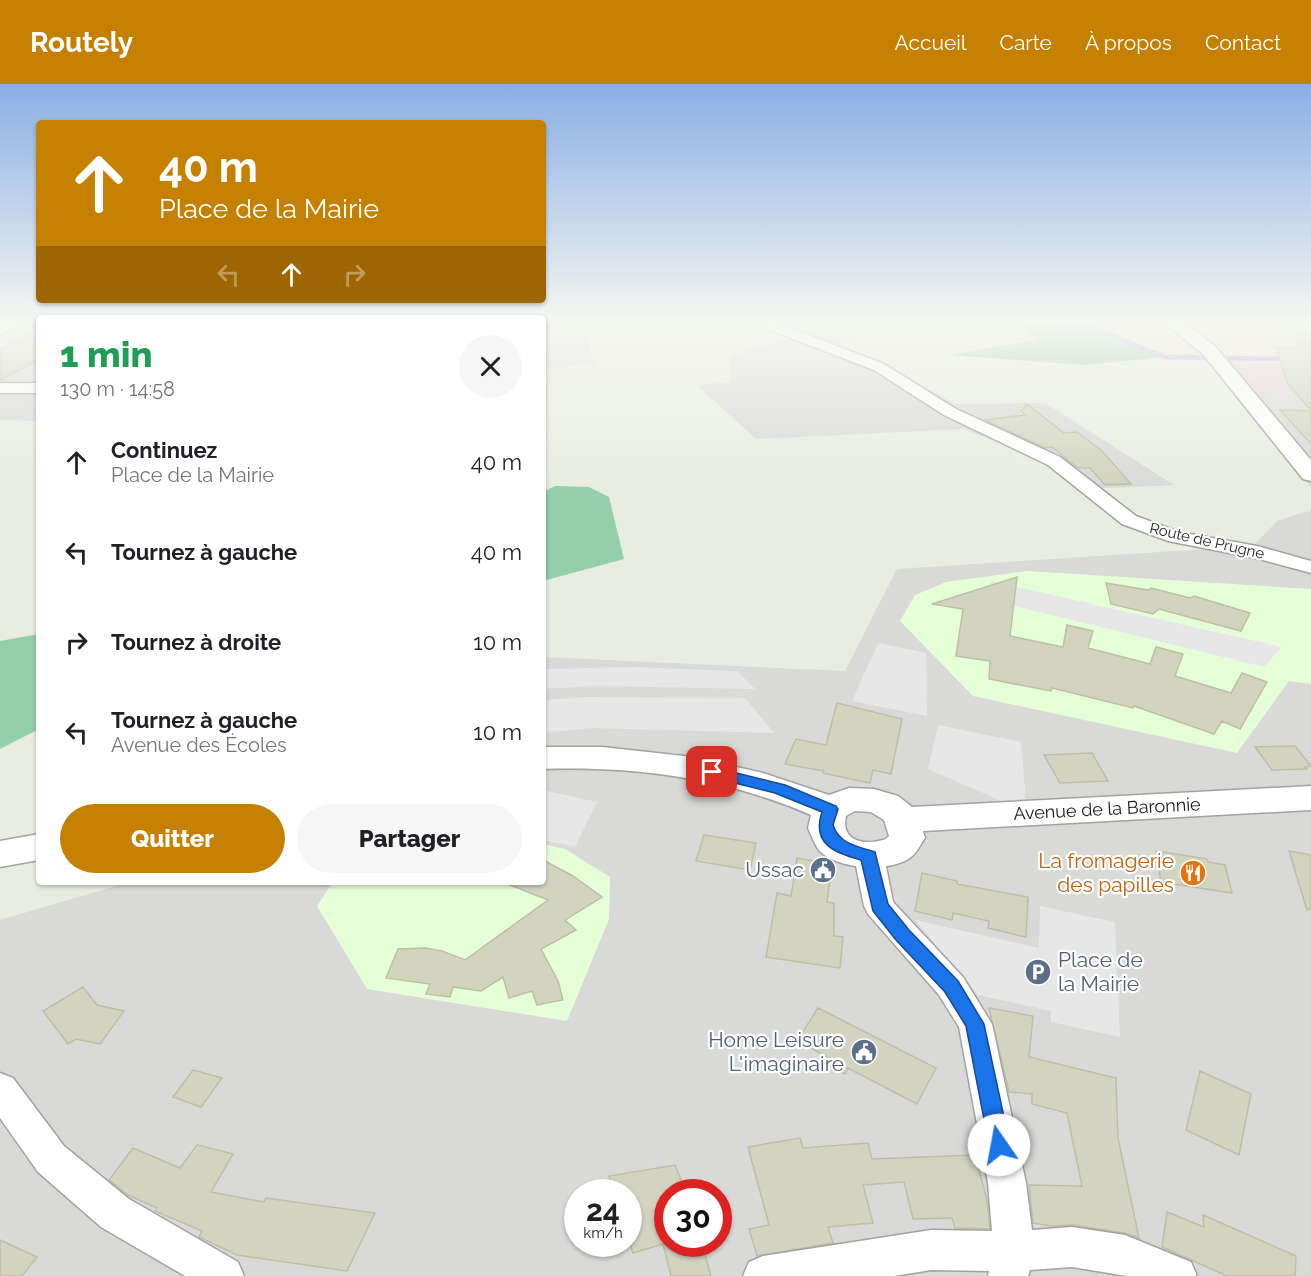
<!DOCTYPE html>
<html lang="fr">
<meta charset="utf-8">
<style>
:root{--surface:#fff;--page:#f6f6f6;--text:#202124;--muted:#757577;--accent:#c68000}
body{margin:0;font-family:Raleway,sans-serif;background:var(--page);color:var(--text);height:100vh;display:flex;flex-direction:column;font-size:22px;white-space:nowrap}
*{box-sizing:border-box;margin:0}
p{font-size:20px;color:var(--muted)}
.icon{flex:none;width:33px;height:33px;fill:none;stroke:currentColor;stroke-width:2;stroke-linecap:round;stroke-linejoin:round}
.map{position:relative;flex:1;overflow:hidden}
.details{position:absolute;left:36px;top:231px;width:510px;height:570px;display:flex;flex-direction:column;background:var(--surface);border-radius:6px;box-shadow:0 2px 4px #0004}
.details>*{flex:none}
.hud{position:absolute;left:36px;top:36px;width:510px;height:183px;border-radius:6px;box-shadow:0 2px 4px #0004;background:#c68000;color:#fff;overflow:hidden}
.speed{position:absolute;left:564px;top:1095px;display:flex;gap:12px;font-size:30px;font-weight:700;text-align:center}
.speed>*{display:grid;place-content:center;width:78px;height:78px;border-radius:50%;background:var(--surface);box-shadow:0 2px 4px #0004;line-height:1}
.speed small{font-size:15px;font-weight:400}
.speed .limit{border:9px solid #d22;background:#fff;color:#111}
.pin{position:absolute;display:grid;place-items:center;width:51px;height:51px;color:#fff;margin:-26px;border-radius:12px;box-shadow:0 3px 9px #0006}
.me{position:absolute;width:66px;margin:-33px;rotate:348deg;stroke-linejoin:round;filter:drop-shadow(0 0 4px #0008)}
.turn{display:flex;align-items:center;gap:21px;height:126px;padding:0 24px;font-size:27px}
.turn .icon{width:78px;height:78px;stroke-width:2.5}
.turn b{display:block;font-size:42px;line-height:51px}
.lanes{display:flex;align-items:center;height:57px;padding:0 24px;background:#0003;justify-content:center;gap:30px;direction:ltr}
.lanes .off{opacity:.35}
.round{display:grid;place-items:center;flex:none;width:63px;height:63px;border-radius:32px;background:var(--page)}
.headline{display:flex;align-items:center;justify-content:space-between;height:102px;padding:0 24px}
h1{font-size:36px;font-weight:800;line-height:45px;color:#1e9e55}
.button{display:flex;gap:12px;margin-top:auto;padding:12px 24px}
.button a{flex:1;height:69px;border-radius:36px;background:var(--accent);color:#fff;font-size:24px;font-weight:800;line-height:69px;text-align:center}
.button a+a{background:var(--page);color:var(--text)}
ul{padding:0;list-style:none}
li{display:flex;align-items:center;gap:18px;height:90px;padding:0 24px}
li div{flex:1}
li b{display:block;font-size:22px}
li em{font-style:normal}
header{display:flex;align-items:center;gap:36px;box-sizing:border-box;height:84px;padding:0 30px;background:var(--accent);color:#fff}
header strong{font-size:28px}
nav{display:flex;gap:33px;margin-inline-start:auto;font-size:21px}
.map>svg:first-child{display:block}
</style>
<header>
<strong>Routely</strong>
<nav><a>Accueil</a><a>Carte</a><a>À propos</a><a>Contact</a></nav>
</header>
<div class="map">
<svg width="1311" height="1192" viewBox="0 0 1311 1192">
<rect width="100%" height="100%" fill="#e9ede0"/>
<!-- residential -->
<path fill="#d9d9d8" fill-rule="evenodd" d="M0,237H39V337L0,336Z
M543,237H598L583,241L595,279L543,286Z
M735,237H848L861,242L863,253L834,262L883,279L955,320L1045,319L1174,401L1079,405L1034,373L964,345L756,355L697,301L730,298L729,272L788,254Z
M1281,237H1311V278L1288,275Z
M1233,308L1311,312V404Z
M1311,426V1192H0V836L129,798H543V573L845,587L897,485L1253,462L1277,437ZM578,1108H628V1160H578ZM668,1108H718V1160H668Z"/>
<!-- commercial -->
<path fill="#f0e5ce" d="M1065,237H1281L1288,275L1165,273L1085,240Z"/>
<!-- industrial -->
<path fill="#e7d2d5" d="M1203,273L1288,275L1311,312L1233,308Z"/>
<!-- education -->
<path fill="#e5ffd7" d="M1027,487L1311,505V600L1289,597L1237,669L973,612L900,537L915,511L946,498Z
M543,760L565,765L610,793L609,835L567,937L367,905L317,822L333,798H543Z"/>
<!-- forest -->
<path fill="#93cfa8" d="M1020,237H1065L1085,240L1165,273L1085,281L950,271L1035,256Z
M555,402L589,403L609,413L624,475L543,497V408Z
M39,550V645L0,665V557Z"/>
<!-- parking -->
<path fill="#e7e7e7" d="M991,497L1282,563L1264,583L986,515Z
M878,559L926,569L927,632L852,617Z
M634,583L737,587L755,605L596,602L543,605V585Z
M585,613L745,614L774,649L592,644L543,649V616Z
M938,641L1021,658L1026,719L1008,720L928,685Z
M543,706L597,718L575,763L543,756Z
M1040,822L1115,838L1120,953L1051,938V927L978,911L915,836L1039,864Z"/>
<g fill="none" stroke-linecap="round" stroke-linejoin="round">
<!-- stream -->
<path stroke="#9ea6dd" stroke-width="4.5" d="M1065,237L1085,240L1165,273L1287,275"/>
</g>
<!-- building -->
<path fill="#d2d4c0" stroke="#bdbfa2" stroke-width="1.5" d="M1311,237V326L1287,299L1276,263L1296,264Z
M39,248V275L0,296V265Z
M1027,320L1064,349L1077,348L1102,367L1131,400L1105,401L1090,384H1078L1052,363L1045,364L985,336L1025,331L1021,327Z
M1280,326L1311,327V360Z
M1017,493L1010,552L1063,563L1067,541L1093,547L1088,564L1150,580L1156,563L1183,570L1175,592L1231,609L1242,589L1267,598L1240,645L1222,637L1214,650L1134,622L1133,624L1052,604L1051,607L989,595L990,577L956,572L963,525L932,520Z
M1106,499L1148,506L1151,504L1190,514L1194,512L1250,529L1241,547L1159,525L1153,530L1111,520Z
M837,619L902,635L891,690L873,686L870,699L823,689L824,687L785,680L796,655L826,661Z
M1295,662L1311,682L1305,683L1307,685L1272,686L1255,663Z
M1092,669L1108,697L1060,699L1044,671Z
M704,751L756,759L750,786L696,777Z
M1156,767L1207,775L1208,778L1225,781L1232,809L1161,798Z
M1289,767L1311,771V825L1307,826Z
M797,774L832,780L827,818L834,819V852L843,853L840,884L766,873L777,809L791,812Z
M543,776L573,792L602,813L565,836L576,846L541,865L558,897L563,916L537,921L532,907L509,914L503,893L481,907L453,903L450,913L426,910L430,900L386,894L398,865L425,864L442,867L465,876L548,816L505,799L543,798Z
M922,789L957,797V800L1028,813L1026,853L988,844L989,837L953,829L952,836L915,827Z
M83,903L97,921L124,927L100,960L76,955L68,960L43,927Z
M818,924L936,984L917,1020L848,984L845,990L827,981L831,975L797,957Z
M989,924L1033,932L1029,973L1116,994L1118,1054L1139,1154L1125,1149L1072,1141L1051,1142L1033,1139L1029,1101L1082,1102L1067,1029L1032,1020V1010L1009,1008Z
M193,986L222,994L201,1023L173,1013Z
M1200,987L1251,1010L1239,1071L1186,1046Z
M800,1054L803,1064L868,1059L872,1075L975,1071L987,1116L990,1145L955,1144L952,1134L913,1135L904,1098L863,1101L873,1139L828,1143L833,1159L757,1172L749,1145L769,1141L748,1063Z
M197,1061L233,1070L211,1108L264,1118L266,1114L375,1129L347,1187L237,1171L199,1153L202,1147L155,1127L157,1124L128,1111L109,1096L133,1064L180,1084Z
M675,1081L686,1108H668L666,1160H702L711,1192H671L663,1160L633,1169L628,1153V1108H613L609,1092Z
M1167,1128L1204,1143L1203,1131L1296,1172L1295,1192H1227L1162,1163Z
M0,1156L37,1173L22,1192H0Z"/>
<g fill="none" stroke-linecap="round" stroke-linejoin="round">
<defs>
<path id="minor" d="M8,237H26L0,251V241Z
M752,237H772L884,280L956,325L1060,373L1136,432L1179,448L1257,462L1311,477V489L1255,474L1168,457L1122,440L1048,381L944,331L874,286L754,240Z
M0,299H39V309H0Z
M869,761L879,765L884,772L893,818L963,893L992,940L1026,1099L1032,1146L1072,1143L1125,1151L1191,1178L1197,1192H1127L1072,1183L1030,1186L1028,1192H988L989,1187L931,1186L894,1192H743L749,1178L763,1172L931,1146L992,1147L988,1099L959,943L939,911L868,830L864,822L854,772L859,765Z
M0,989L13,994L64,1062L129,1115L238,1178L244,1192H185L101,1143L38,1088L0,1034Z"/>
<path id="tertiary" d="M1162,237H1181L1215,262L1311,376V397L1303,395L1203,270Z
M543,663H602L693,673L763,689L829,711L849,704L874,705L898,712L912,723L1311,702V726L923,747L925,754C921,759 917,769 911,773C891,789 835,786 818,765C814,759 811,750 808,744L811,731C726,694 635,682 543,685ZM855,727L871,728L884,736L889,752L886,755C866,762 840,758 846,732Z
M39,750V776L0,783V757Z"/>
</defs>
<!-- minor casing -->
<use href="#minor" stroke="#a2a2a2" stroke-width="3"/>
<!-- tertiary casing -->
<use href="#tertiary" stroke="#a2a2a2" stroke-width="3"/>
<!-- minor -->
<use href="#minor" fill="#fff" fill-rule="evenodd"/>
<!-- tertiary -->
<use href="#tertiary" fill="#fff" fill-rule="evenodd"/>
</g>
<!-- sky -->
<linearGradient id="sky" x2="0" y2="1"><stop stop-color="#8aaee4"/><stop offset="0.59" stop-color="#f5f7f1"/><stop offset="1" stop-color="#f5f7f1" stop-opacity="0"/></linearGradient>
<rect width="1311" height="404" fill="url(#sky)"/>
<!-- route -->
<path fill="#1a73e8" stroke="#114b97" stroke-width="1.5" d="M712,683L785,701L836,722L838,725L833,741C840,761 857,762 875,768L888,820L909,846L958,897L984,940L1010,1061L1007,1068L999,1071L992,1068L989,1061L966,942L945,908L896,856L873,827L861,776C835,769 811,760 822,728L775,709L707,692L705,688Z"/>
<!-- icons -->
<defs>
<symbol id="civic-disc" viewBox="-11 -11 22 22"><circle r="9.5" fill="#5c6f8a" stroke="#fff"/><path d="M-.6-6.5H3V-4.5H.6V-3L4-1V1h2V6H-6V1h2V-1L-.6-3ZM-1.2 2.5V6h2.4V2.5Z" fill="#fff"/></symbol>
<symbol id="restaurant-disc" viewBox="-11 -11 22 22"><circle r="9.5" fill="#e8710a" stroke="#fff"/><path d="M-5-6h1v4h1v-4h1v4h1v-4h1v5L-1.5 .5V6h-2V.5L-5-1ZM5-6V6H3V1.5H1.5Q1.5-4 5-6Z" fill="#fff"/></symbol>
<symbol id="parking-disc" viewBox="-11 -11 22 22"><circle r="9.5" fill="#5c6f8a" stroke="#fff"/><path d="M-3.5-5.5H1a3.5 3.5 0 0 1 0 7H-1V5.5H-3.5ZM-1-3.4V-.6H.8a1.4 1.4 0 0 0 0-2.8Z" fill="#fff"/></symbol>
</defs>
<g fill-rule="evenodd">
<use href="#civic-disc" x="808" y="771" width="30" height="30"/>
<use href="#restaurant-disc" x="1178" y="774" width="30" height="30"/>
<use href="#parking-disc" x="1023" y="873" width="30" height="30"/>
<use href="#civic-disc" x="849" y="953" width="30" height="30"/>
</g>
<g text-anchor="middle" stroke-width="4.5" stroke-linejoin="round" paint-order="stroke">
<!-- far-street labels -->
<g font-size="15" fill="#1b1b1b" stroke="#fff">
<text transform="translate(1207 457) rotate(13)" y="5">Route de Prugne</text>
</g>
<!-- street labels -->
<g font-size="18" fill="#1b1b1b" stroke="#fff">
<text transform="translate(1107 725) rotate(-3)" y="6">Avenue de la Baronnie</text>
</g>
<!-- near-food labels -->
<g font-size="21" fill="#c56008" stroke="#fff" text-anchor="end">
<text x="1174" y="784">La fromagerie<tspan x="1174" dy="24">des papilles</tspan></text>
</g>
<!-- near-service labels -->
<g font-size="21" fill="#4e5e75" stroke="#fff" text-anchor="end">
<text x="804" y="793">Ussac</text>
<text x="1058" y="883" text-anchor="start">Place de<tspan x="1058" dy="24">la Mairie</tspan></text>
<text x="844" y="963">Home Leisure<tspan x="844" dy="24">L'imaginaire</tspan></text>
</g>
</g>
</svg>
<div class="speed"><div>24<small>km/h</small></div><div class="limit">30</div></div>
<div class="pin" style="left:712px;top:688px;background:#d93025"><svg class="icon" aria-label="arrive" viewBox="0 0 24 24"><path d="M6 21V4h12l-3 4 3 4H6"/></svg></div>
<svg class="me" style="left:999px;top:1061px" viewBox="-20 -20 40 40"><circle r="19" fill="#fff"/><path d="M0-13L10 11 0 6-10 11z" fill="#1a73e8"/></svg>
<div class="hud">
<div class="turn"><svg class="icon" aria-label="ahead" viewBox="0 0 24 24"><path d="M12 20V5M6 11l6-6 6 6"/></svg><div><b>40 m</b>Place de la Mairie</div></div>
<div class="lanes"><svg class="icon off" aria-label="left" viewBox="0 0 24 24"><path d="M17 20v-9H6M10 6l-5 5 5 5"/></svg><svg class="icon" aria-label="ahead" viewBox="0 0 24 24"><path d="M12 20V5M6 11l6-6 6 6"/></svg><svg class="icon off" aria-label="right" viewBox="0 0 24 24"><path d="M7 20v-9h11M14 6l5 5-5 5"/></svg></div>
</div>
<section class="details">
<div class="headline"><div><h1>1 min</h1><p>130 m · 14:58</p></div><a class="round"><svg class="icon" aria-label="close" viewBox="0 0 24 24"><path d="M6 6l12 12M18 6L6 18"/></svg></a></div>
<ul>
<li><svg class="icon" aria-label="ahead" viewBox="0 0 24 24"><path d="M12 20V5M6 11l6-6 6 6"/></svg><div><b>Continuez</b><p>Place de la Mairie</p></div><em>40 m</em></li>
<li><svg class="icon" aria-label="left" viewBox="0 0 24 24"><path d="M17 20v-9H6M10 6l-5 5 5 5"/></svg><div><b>Tournez à gauche</b></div><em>40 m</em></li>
<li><svg class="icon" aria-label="right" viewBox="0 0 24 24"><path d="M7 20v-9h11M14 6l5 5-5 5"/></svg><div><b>Tournez à droite</b></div><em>10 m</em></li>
<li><svg class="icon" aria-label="left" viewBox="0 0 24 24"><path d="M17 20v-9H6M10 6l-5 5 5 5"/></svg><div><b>Tournez à gauche</b><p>Avenue des Écoles</p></div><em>10 m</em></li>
</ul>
<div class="button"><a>Quitter</a><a>Partager</a></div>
</section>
</div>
